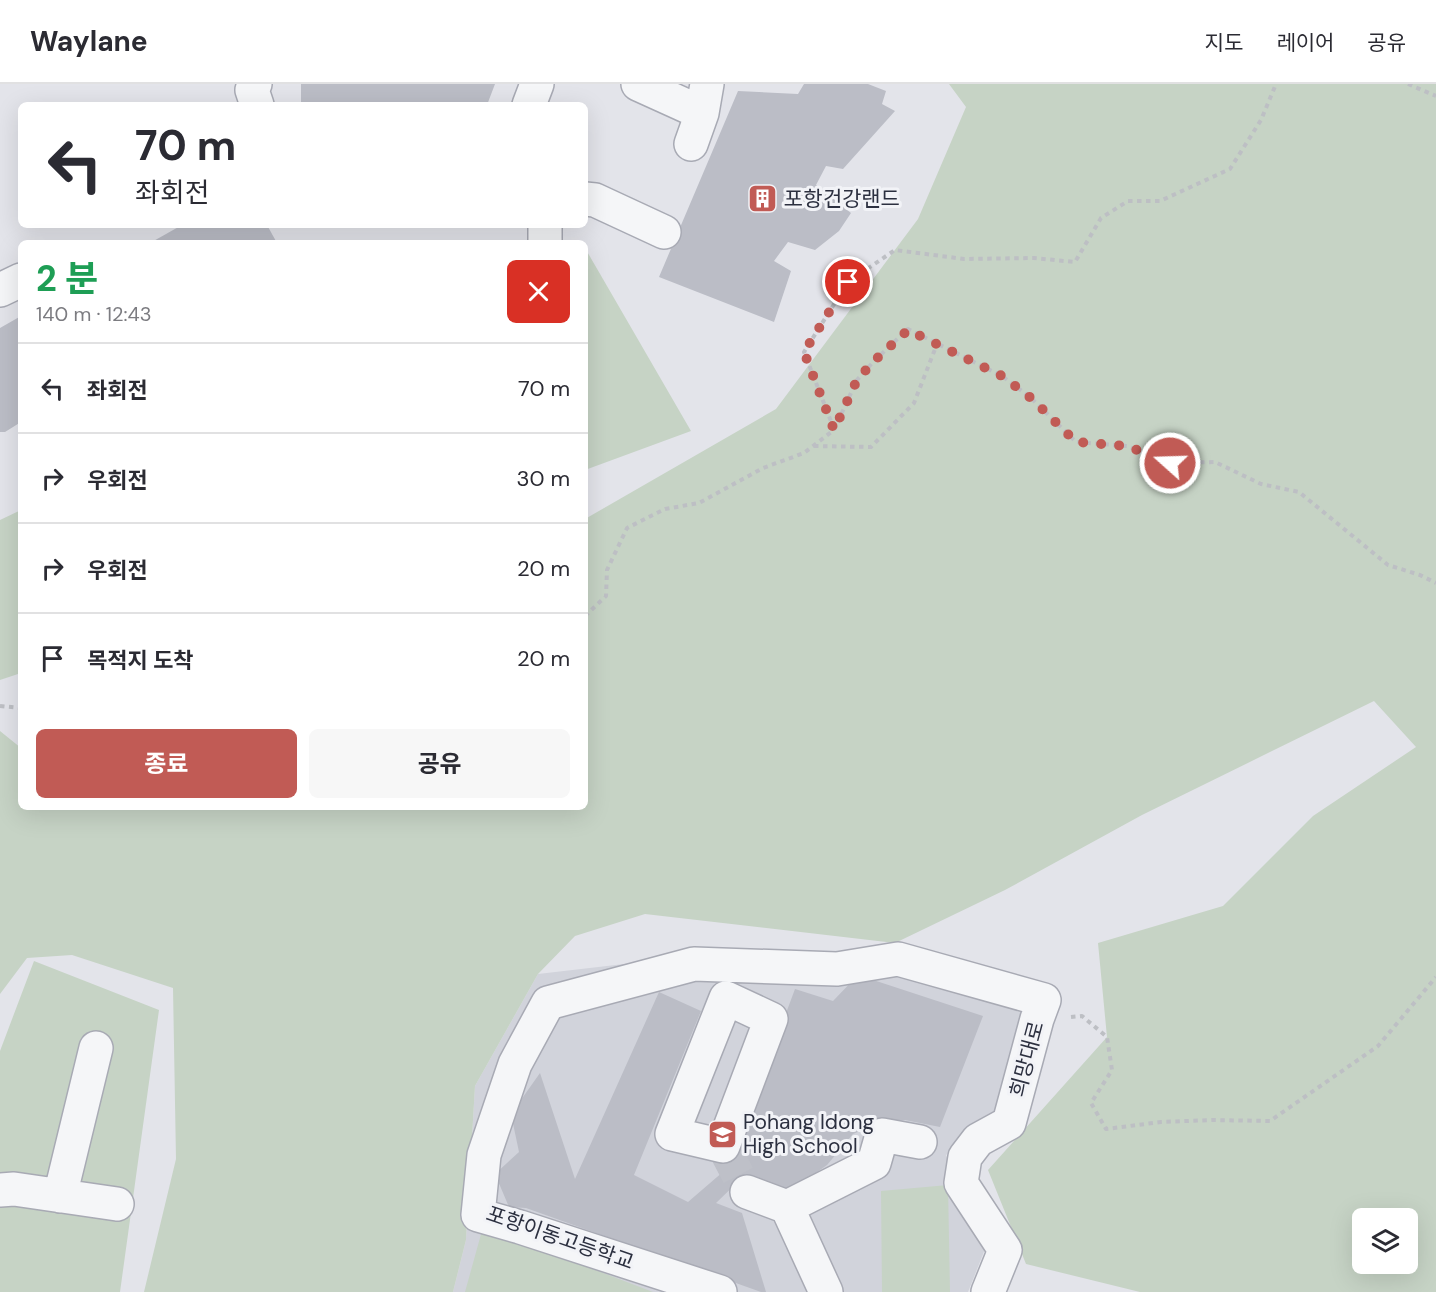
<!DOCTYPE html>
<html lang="ko">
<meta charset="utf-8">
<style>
:root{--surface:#fff;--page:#f7f7f7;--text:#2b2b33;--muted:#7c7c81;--line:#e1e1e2;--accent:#c15b55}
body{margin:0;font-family:"DM Sans","Noto Sans KR",sans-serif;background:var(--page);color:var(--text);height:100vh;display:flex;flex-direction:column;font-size:22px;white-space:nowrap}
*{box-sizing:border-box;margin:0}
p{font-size:20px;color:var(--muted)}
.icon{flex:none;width:33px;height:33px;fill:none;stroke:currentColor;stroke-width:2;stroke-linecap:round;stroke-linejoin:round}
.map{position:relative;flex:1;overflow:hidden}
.sheet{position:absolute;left:18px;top:156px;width:570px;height:570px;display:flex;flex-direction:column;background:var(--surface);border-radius:9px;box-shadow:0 6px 24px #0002}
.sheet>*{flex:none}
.top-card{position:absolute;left:18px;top:18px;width:570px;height:126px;border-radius:9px;box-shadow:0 6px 24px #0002;background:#fff;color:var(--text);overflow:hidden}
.controls{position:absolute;left:1352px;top:1124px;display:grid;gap:12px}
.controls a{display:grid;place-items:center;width:66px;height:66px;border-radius:9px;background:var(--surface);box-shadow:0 6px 24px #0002;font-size:30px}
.pin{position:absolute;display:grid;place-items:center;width:51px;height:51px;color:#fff;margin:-26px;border:3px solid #fff;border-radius:50%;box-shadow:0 2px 6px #0007}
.me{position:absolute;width:66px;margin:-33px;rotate:290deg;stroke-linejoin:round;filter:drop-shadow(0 0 4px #0008)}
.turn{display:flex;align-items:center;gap:21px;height:126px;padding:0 18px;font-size:27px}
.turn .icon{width:78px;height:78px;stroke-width:2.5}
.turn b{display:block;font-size:42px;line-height:51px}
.round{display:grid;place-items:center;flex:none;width:63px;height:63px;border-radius:9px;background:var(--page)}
.headline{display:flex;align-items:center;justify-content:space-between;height:102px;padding:0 18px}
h1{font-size:36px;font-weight:700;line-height:45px;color:#1e9e55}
.primary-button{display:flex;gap:12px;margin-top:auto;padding:12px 18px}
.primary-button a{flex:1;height:69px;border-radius:9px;background:var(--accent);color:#fff;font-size:24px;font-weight:700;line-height:69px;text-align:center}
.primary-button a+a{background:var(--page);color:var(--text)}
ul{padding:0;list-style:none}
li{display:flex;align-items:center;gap:18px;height:90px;padding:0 18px;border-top:2px solid var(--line)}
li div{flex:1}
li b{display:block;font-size:22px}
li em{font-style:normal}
header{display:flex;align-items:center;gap:36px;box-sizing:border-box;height:84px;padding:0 30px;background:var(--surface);border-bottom:2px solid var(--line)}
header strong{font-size:28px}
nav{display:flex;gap:33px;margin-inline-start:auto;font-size:21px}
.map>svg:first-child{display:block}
</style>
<header>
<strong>Waylane</strong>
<nav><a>지도</a><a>레이어</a><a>공유</a></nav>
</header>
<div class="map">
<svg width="1436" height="1208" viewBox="0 0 1436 1208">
<rect width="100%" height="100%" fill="#e3e4ea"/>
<!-- built -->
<path fill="#d1d3db" d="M693,872L860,876L1032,924L995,1030L946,1071L985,1165L968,1208H453L466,1156L475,1002L538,890Z"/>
<!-- green -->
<path fill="#c6d3c5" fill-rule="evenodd" d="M949,0H1436V1208H1140L1026,1180L988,1086L1107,953L1098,859L1223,822L1313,732L1416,663L1374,617L1142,731L1005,806L895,859L645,830L575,852L538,890L475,1002L466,1156L453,1208H144L176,1075L173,904L72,871L27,874L0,910V647L21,664V723H585V435L776,325L918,135L966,23ZM1362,1134H1407V1179H1362Z
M585,164L691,347L585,386Z
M21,426V589L0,596V436Z
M34,877L159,926L120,1208H0V967Z
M948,1101L950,1208H882L881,1107Z
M483,1143L653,1208H465Z"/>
<!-- building -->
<path fill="#bbbdc6" d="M301,0H495L487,21H301Z
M804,0H868L886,7L882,20L895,27L843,85L826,82L816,101L851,129L839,147L815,166L788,158L774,177L791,187L774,238L659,193L738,7L798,10Z
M182,141H267L277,159H150Z
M21,232V338L5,348H0V244Z
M858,891L983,932L940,1043L905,1036L879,1039L853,1050L827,1081L775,1118L746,1090L716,1119L742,1129L766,1208H761L526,1124L509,1123L495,1090L519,1068L511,1030L540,989L575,1095L659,908L701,927L634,1091L688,1118L724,1087L744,1042L795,905L833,917Z"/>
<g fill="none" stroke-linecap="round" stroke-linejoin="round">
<!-- minor-tunnel -->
<path stroke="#bec0c8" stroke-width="33" stroke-dasharray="33 16" stroke-linecap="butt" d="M723,1062L747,1108"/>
<defs>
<path id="minor" d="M255,0L252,6L257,21
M638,0L702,29
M529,21L537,0
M691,60L702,29L707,0
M585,115L595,116L664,148
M545,156V141
M0,206L21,196
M726,914L771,935L723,1062L672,1050Z
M0,1106L14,1105L117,1120
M747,1108L787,1123L826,1208
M60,1112L96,964
M787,1123L874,1079L882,1051L920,1058
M720,1208L520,1143L478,1131L484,1071L515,980L548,919L694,880L837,885L898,875L1044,916L1037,935L1009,1039L978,1056L965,1073L961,1099L1005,1166L988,1208"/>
</defs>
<!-- minor casing -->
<use href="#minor" stroke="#a8aab4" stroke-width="36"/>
<!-- path -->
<path stroke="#bdbfc4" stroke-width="4" stroke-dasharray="4.5 4.5" stroke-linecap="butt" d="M1408,0L1436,12
M834,345L804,268L848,198L895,166L964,175L1034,174L1075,178L1101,134L1128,117H1160L1230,85L1261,36L1276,0
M814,362L871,363L914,319L937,260
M585,532L606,512L607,486L627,444L665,425L699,419L763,384L804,369L834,346L857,296L874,277L908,245L1002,292L1031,314L1076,358L1127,362L1170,379L1215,378L1261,400L1299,408L1388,481L1420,491L1436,499
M0,622L21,624
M1071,933L1082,932L1107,953L1112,986L1091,1019L1106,1045L1161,1038L1212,1036L1270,1037L1378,962L1436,893"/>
<!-- minor -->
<use href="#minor" stroke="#f5f6f8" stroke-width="33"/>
</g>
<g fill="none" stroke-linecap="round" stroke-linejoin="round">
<!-- route -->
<path stroke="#c15b55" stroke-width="10" stroke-dasharray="0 18" d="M848,198L804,268L834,346L857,296L874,277L908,246L1002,292L1031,314L1076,358L1127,362L1170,379"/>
</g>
<!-- icons -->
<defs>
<symbol id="building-square" viewBox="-11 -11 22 22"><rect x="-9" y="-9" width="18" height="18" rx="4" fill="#c15b55" stroke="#f2f3f7"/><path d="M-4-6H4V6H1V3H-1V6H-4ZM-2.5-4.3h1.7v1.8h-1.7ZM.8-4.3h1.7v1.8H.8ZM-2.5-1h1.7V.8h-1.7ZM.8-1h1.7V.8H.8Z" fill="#fff"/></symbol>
<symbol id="school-square" viewBox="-11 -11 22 22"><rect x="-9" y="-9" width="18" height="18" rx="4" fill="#c15b55" stroke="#f2f3f7"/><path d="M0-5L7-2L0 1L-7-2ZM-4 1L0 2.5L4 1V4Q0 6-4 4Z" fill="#fff"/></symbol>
</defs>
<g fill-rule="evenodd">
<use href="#building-square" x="746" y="98" width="33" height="33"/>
<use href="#school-square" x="706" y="1034" width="33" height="33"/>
</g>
<g text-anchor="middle" stroke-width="6" stroke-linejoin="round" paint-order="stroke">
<!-- poi labels -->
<g font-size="21" fill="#2c3040" stroke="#f2f3f7" text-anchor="start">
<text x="784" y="122">포항건강랜드</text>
<text x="743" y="1045">Pohang Idong<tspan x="743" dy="24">High School</tspan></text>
</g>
<!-- street labels -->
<g font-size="21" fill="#2c3040" stroke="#f2f3f7">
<text transform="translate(1027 975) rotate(-75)" y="7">희망대로</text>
<text transform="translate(560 1154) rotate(19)" y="7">포항이동고등학교</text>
</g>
</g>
</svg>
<div class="controls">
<a><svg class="icon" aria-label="layers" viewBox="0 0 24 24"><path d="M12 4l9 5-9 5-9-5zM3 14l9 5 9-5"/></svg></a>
</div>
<div class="pin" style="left:848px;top:198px;background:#d93025"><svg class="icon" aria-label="arrive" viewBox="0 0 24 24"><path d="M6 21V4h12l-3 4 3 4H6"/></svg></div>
<svg class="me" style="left:1170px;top:379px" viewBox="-20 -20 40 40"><circle r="17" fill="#c15b55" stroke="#fff" stroke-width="3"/><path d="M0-11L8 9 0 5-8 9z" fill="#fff"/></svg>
<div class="top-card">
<div class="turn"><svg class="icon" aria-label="left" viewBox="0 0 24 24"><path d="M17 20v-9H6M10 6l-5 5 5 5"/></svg><div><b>70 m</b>좌회전</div></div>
</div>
<section class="sheet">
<div class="headline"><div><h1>2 분</h1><p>140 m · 12:43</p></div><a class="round" style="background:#d93025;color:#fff"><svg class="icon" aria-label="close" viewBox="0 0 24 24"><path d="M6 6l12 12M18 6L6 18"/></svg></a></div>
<ul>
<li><svg class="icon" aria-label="left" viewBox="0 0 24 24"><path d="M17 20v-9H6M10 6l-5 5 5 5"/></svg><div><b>좌회전</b></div><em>70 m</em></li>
<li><svg class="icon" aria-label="right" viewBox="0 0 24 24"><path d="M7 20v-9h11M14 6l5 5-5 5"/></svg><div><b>우회전</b></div><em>30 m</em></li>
<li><svg class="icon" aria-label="right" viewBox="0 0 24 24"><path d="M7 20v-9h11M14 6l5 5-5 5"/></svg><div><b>우회전</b></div><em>20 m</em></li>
<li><svg class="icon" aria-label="arrive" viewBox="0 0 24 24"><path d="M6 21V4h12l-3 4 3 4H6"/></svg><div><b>목적지 도착</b></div><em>20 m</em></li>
</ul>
<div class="primary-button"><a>종료</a><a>공유</a></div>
</section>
</div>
